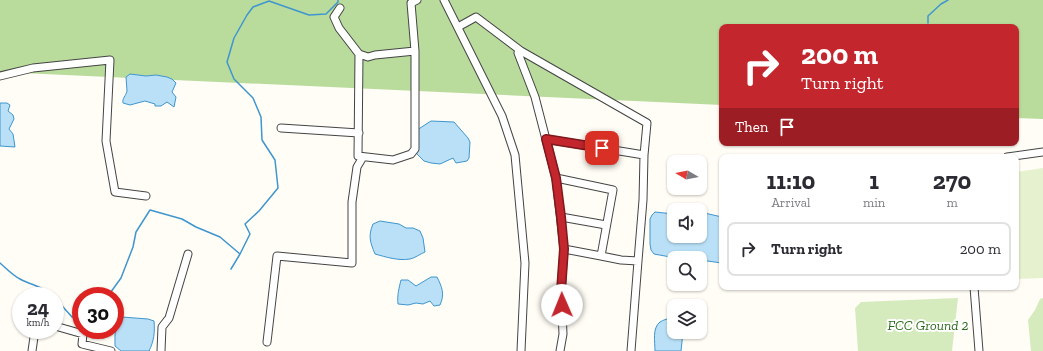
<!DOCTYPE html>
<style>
:root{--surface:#fff;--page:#f7f7f7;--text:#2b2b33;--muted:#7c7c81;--line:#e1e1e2}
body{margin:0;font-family:"Zilla Slab",serif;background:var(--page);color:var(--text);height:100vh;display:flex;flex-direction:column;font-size:15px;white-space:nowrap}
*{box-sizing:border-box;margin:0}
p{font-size:13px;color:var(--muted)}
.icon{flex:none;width:22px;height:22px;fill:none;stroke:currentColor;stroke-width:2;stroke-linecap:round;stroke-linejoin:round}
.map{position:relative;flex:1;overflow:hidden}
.drawer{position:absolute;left:719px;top:154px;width:300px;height:136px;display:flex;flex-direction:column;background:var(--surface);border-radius:8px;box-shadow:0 1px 3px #0004}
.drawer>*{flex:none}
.guide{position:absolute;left:719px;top:24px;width:300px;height:122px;border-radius:8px;box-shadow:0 1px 3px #0004;background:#c4262e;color:#fff;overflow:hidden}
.needle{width:26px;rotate:280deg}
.tools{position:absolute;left:667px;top:155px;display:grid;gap:8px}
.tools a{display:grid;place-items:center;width:40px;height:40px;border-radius:8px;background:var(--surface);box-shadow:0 1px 3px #0004;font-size:20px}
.speed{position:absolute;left:12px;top:287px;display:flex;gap:8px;font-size:20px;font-weight:700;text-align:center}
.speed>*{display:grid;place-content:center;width:52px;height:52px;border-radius:50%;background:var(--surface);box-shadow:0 1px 3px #0004;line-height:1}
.speed small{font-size:10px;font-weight:400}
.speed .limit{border:6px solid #d22;background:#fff;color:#111}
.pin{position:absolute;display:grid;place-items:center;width:34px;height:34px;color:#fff;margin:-17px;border-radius:8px;box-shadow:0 2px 6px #0006}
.me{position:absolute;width:44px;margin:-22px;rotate:359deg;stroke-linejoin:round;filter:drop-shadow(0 0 3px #0008)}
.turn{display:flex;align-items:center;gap:14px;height:84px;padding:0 16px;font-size:18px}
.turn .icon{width:52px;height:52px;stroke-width:2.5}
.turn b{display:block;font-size:28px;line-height:34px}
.then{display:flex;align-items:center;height:38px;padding:0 16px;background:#0003;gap:8px;font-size:15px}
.eta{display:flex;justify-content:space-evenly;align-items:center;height:68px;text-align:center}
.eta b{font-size:24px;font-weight:800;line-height:28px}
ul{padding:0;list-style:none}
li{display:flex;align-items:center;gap:12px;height:54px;margin:0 8px 6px;padding:0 8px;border:2px solid var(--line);border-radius:8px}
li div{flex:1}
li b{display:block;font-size:15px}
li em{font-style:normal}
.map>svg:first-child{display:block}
</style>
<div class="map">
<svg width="1043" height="351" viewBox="0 0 1043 351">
<rect width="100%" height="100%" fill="#fffdf5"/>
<!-- green -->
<path fill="#d5ebbd" d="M958,298L952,351H858L855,308L861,302Z
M1043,298V351H1031L1028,320L1035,310L1040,299Z"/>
<!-- forest -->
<path fill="#b9dc9c" d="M0,0H1043V119L1016,118V27H722V105L0,72Z"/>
<!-- pitch -->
<path fill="#e6f2cf" d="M1043,168V278L1016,279V172Z"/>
<!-- water -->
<path fill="#b9e0f7" stroke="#3f96cf" d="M130,74L146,76L156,75L167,77L172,79L176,83L172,92L176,97L174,107L167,102L161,106H155V104L145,101L130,105L123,103C122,98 126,96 127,91C127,86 126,82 126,77Z
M0,103H7L10,105L8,111L13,115L14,119L9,129L13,134L15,147L0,146Z
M431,121L454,122L468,138L470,142L469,158L467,161L456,163L453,158L440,164L431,163L424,161L415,152L417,130Z
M655,212L674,214V236H700V212L722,217V263L700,260V258H676L654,254L651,250L650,244V219L652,215Z
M380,221L399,224L406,228H413L420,231L423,238L425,252C420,254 415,258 410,259C398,261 386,257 375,254C370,242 368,236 373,224Z
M431,277H437C442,287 445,294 440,305L434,306L430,301L423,304L416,303L408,305L398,304C397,295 399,288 401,280H408L416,286Z
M122,317L148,319L154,321C155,332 154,341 149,351H121L115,346C115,332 114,328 122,317Z
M670,318L674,319V332H683L681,351H655C655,342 652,328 660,322C663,320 667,319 670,318Z"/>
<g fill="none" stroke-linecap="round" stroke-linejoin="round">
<!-- stream -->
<path stroke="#3f96cf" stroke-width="1.5" d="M928,23V16L941,4L948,0
M0,263C6,268 12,275 20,279C31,285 44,287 54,296
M231,269L240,254L250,234L245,224L259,211L278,188L275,160L262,140L261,117L253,98L234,79L227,62L234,38L247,15L253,7L269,1L309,15L326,14L338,2V0
M108,296L121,278L133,247L136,232L150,210L182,219L196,227L220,237L240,254
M55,298L72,317H81"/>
<defs>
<path id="minor" d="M444,0L502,116L515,155L525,263L521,351
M340,8L334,17L339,28L359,54L368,57L375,55L415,51
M458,27L476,17L521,51L518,53L535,97L556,178L564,249L561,291L563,334L560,351
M521,51L647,123L644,155L546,139
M359,54L358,156L393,160L411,154L415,149V51L411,3L417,0
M0,76L33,68L110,60L106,141L115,192L146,196
M281,128L359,133
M1007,157L1043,152
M556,178L561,179L613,190L601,256L564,249
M561,217L606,225
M601,256L621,260L638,261L631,351
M638,261L643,200L644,155
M974,287L979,351
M55,326L83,334L82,344L111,351
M267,342L277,256L352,263V202L357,167L363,157
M32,351L35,330
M161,351L162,327L169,318L188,254"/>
</defs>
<!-- minor casing -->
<use href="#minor" stroke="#444" stroke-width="9"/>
<!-- minor -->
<use href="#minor" stroke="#fff" stroke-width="7"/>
</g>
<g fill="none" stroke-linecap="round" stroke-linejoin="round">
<defs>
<path id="route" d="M562,305L561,291L564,249L561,217L556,178L546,139L602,148"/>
</defs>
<!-- route casing -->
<use href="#route" stroke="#7f191e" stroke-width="10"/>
<!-- route -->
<use href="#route" stroke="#c4262e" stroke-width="7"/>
</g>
<g text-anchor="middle" stroke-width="4" stroke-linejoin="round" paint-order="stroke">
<!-- park labels -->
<g font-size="14" font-style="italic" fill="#2f6b1f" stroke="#fff">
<text x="928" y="330">FCC Ground 2</text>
</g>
</g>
</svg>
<div class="tools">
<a><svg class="needle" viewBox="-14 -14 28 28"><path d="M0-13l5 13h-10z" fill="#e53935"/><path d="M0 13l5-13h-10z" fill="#7c7c81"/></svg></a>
<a><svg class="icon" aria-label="sound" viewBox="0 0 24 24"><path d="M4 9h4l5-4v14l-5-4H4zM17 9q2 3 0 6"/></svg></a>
<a><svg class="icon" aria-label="search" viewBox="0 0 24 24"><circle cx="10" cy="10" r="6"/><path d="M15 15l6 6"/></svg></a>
<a><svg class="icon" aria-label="layers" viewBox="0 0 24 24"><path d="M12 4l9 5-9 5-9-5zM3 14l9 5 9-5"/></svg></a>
</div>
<div class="speed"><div>24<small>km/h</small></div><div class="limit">30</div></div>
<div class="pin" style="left:602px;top:148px;background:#d93025"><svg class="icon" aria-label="arrive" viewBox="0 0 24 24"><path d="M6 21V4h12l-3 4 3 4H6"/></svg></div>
<svg class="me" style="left:562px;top:305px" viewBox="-20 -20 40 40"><circle r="19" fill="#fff"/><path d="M0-13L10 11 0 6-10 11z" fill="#c4262e"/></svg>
<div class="guide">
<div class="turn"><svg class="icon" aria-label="right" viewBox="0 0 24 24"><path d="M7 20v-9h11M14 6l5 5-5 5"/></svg><div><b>200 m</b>Turn right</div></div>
<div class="then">Then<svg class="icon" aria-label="arrive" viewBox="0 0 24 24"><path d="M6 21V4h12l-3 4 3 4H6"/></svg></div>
</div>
<section class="drawer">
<div class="eta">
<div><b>11:10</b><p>Arrival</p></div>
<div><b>1</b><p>min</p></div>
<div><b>270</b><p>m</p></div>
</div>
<ul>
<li><svg class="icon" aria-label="right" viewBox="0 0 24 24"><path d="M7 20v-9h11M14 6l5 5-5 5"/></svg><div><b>Turn right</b></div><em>200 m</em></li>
</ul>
</section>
</div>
